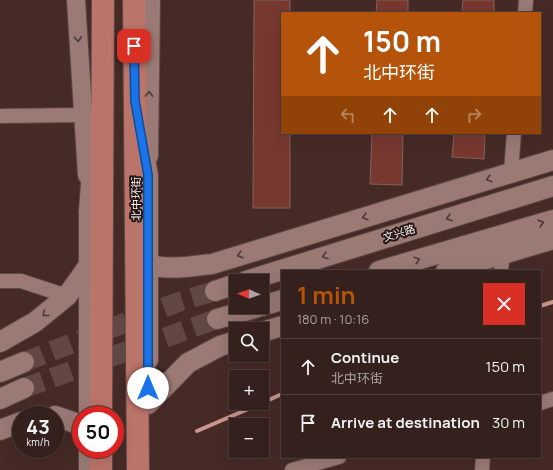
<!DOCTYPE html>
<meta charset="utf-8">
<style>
:root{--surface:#34201c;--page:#3c2825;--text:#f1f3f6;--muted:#a9a3a3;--line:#4e3e3b;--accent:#b45309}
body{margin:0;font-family:Manrope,"Noto Sans SC",sans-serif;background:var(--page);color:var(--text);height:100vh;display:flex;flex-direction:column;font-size:15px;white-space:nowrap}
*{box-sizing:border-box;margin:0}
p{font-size:13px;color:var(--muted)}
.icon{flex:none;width:22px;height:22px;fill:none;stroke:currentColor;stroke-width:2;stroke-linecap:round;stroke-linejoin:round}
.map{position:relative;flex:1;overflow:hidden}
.details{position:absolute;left:281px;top:270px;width:260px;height:188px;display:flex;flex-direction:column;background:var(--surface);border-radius:0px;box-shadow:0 4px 16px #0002,0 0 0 1px var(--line)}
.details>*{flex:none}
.guide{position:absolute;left:281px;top:12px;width:260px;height:122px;border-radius:0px;box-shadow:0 4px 16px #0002,0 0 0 1px var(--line);background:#b45309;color:#fff;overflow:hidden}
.needle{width:26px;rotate:272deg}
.buttons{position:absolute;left:229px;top:274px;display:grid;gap:8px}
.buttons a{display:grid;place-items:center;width:40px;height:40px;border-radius:0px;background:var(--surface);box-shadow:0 4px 16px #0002,0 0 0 1px var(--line);font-size:20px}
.speed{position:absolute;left:12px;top:406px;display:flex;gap:8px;font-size:20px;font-weight:700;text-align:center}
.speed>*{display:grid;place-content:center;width:52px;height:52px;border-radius:50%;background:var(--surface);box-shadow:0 4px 16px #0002,0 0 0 1px var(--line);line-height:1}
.speed small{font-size:10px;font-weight:400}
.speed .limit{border:6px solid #d22;background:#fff;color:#111}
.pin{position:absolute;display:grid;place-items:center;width:34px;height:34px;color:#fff;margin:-17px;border-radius:8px;box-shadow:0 2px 6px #0006}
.me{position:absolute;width:44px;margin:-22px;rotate:0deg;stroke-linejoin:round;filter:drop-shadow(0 0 3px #0008)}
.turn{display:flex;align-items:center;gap:14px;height:84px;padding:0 16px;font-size:18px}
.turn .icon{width:52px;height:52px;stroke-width:2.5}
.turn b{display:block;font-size:28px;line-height:34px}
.lanes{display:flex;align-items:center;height:38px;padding:0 16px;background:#0003;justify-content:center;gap:20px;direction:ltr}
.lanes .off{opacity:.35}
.round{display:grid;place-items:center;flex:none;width:42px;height:42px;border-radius:0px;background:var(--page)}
.headline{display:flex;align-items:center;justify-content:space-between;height:68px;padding:0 16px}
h1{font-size:24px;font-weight:700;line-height:30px;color:var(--accent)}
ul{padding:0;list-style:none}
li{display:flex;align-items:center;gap:12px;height:56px;padding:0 16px;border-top:1px solid var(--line)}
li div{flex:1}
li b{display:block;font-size:15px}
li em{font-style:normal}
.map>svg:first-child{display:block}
</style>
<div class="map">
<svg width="553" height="470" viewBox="0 0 553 470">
<rect width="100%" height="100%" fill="#462a26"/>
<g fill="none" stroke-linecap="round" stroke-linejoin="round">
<!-- stream -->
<path stroke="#cb978f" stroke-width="4" d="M540,306L553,302
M262,403L282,394
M197,431L262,403"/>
</g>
<!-- building -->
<path fill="#773830" stroke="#82625d" d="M254,0H290V13H282V133H290V208H253Z
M377,0H408V13H376Z
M463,0H494V13H462Z
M372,133H403L402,185L370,184Z
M454,133H485L484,159L452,157Z"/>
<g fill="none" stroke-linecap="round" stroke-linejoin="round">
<!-- secondary-tunnel -->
<path stroke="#614844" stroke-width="20" stroke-dasharray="20 10" stroke-linecap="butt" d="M24,362L181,301L215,291
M24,388L217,319"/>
<defs>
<path id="minor" d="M525,13L526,0
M0,116L83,115
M511,172L514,133
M501,271L503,253
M0,281H21L67,296
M540,403L553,399
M292,470L339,457
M482,470L483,457"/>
<path id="tertiary" d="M76,0L87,175
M149,156L151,0"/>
<path id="secondary" d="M141,137L148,175V360
M148,264C167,271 192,266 212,264L553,160
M379,271L553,220
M446,271L553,239
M246,281L553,186
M215,291L236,284
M262,306L282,300
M217,319L258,307
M262,332L282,326
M0,342L35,322L67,296L89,265
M0,372L24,362
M0,399L24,388
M148,404L188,363L220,346L236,341
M89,415V211L93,157
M55,416L81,425
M0,430L21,422
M89,470V449"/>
<path id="trunk" d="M134,0L138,470
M101,415L103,0
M101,470V449"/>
</defs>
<!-- minor casing -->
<use href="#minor" stroke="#5d4845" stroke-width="16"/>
<!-- tertiary casing -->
<use href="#tertiary" stroke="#5d4845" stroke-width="20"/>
<!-- secondary casing -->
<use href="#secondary" stroke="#5d4845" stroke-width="22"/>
<!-- trunk casing -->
<use href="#trunk" stroke="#5d4845" stroke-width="24"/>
<!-- minor -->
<use href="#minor" stroke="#9b7a75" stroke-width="14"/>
<!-- tertiary -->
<use href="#tertiary" stroke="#9b7a75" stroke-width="18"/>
<!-- secondary -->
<use href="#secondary" stroke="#9b7a75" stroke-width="20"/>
<!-- trunk -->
<use href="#trunk" stroke="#ba746a" stroke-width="22"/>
</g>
<!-- one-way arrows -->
<defs><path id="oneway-chevron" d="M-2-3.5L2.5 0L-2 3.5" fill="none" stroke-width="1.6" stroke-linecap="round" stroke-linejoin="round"/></defs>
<g stroke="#4d3a37">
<use href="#oneway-chevron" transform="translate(78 39) rotate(86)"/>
<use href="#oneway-chevron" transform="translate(149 94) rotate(-89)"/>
<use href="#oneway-chevron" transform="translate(489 179) rotate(163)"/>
<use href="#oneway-chevron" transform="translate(365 217) rotate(163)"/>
<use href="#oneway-chevron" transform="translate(449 218) rotate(163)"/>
<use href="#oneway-chevron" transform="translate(541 223) rotate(-16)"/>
<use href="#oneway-chevron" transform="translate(240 255) rotate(163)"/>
<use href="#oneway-chevron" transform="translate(325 256) rotate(163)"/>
<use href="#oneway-chevron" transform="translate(417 260) rotate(-16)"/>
<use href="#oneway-chevron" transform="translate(45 314) rotate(141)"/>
</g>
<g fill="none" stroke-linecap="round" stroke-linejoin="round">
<defs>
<path id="route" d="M134,46L135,101L148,175V388"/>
</defs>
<!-- route casing -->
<use href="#route" stroke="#114b97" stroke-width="10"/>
<!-- route -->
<use href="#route" stroke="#1a73e8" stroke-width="7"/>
</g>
<g text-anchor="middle" stroke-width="4" stroke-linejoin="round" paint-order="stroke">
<!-- street labels -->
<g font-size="11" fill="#fdf2f0" stroke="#231715">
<text transform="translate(136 199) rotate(-90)" y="4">北中环街</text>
<text transform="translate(399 233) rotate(-17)" y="4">文兴路</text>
</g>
</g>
</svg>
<div class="buttons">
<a><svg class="needle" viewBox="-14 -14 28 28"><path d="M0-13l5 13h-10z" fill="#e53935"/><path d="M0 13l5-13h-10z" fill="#a9a3a3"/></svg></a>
<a><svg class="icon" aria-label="search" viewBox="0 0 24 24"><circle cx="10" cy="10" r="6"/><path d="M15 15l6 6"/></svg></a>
<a>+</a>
<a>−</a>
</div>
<div class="speed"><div>43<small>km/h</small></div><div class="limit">50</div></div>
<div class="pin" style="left:134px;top:46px;background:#d93025"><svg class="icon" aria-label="arrive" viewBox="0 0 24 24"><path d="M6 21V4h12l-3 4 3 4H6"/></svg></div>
<svg class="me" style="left:148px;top:388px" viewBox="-20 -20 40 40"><circle r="19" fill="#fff"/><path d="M0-13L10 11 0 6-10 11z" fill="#1a73e8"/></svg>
<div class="guide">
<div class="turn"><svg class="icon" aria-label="ahead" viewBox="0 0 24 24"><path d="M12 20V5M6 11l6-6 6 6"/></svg><div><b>150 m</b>北中环街</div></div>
<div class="lanes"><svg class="icon off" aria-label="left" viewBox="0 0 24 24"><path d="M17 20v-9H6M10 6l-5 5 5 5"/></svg><svg class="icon" aria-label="ahead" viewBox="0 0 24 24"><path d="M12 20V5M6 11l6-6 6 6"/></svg><svg class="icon" aria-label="ahead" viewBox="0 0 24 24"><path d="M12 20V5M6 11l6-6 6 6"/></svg><svg class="icon off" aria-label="right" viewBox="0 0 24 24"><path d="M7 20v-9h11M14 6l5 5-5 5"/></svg></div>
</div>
<section class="details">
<div class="headline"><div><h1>1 min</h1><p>180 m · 10:16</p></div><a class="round" style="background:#d93025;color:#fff"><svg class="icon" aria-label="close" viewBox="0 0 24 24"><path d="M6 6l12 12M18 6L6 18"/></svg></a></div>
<ul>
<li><svg class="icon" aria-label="ahead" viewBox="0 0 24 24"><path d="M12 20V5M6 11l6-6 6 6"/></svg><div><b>Continue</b><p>北中环街</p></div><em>150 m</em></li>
<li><svg class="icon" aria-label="arrive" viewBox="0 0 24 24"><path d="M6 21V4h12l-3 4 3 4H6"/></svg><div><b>Arrive at destination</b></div><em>30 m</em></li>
</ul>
</section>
</div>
